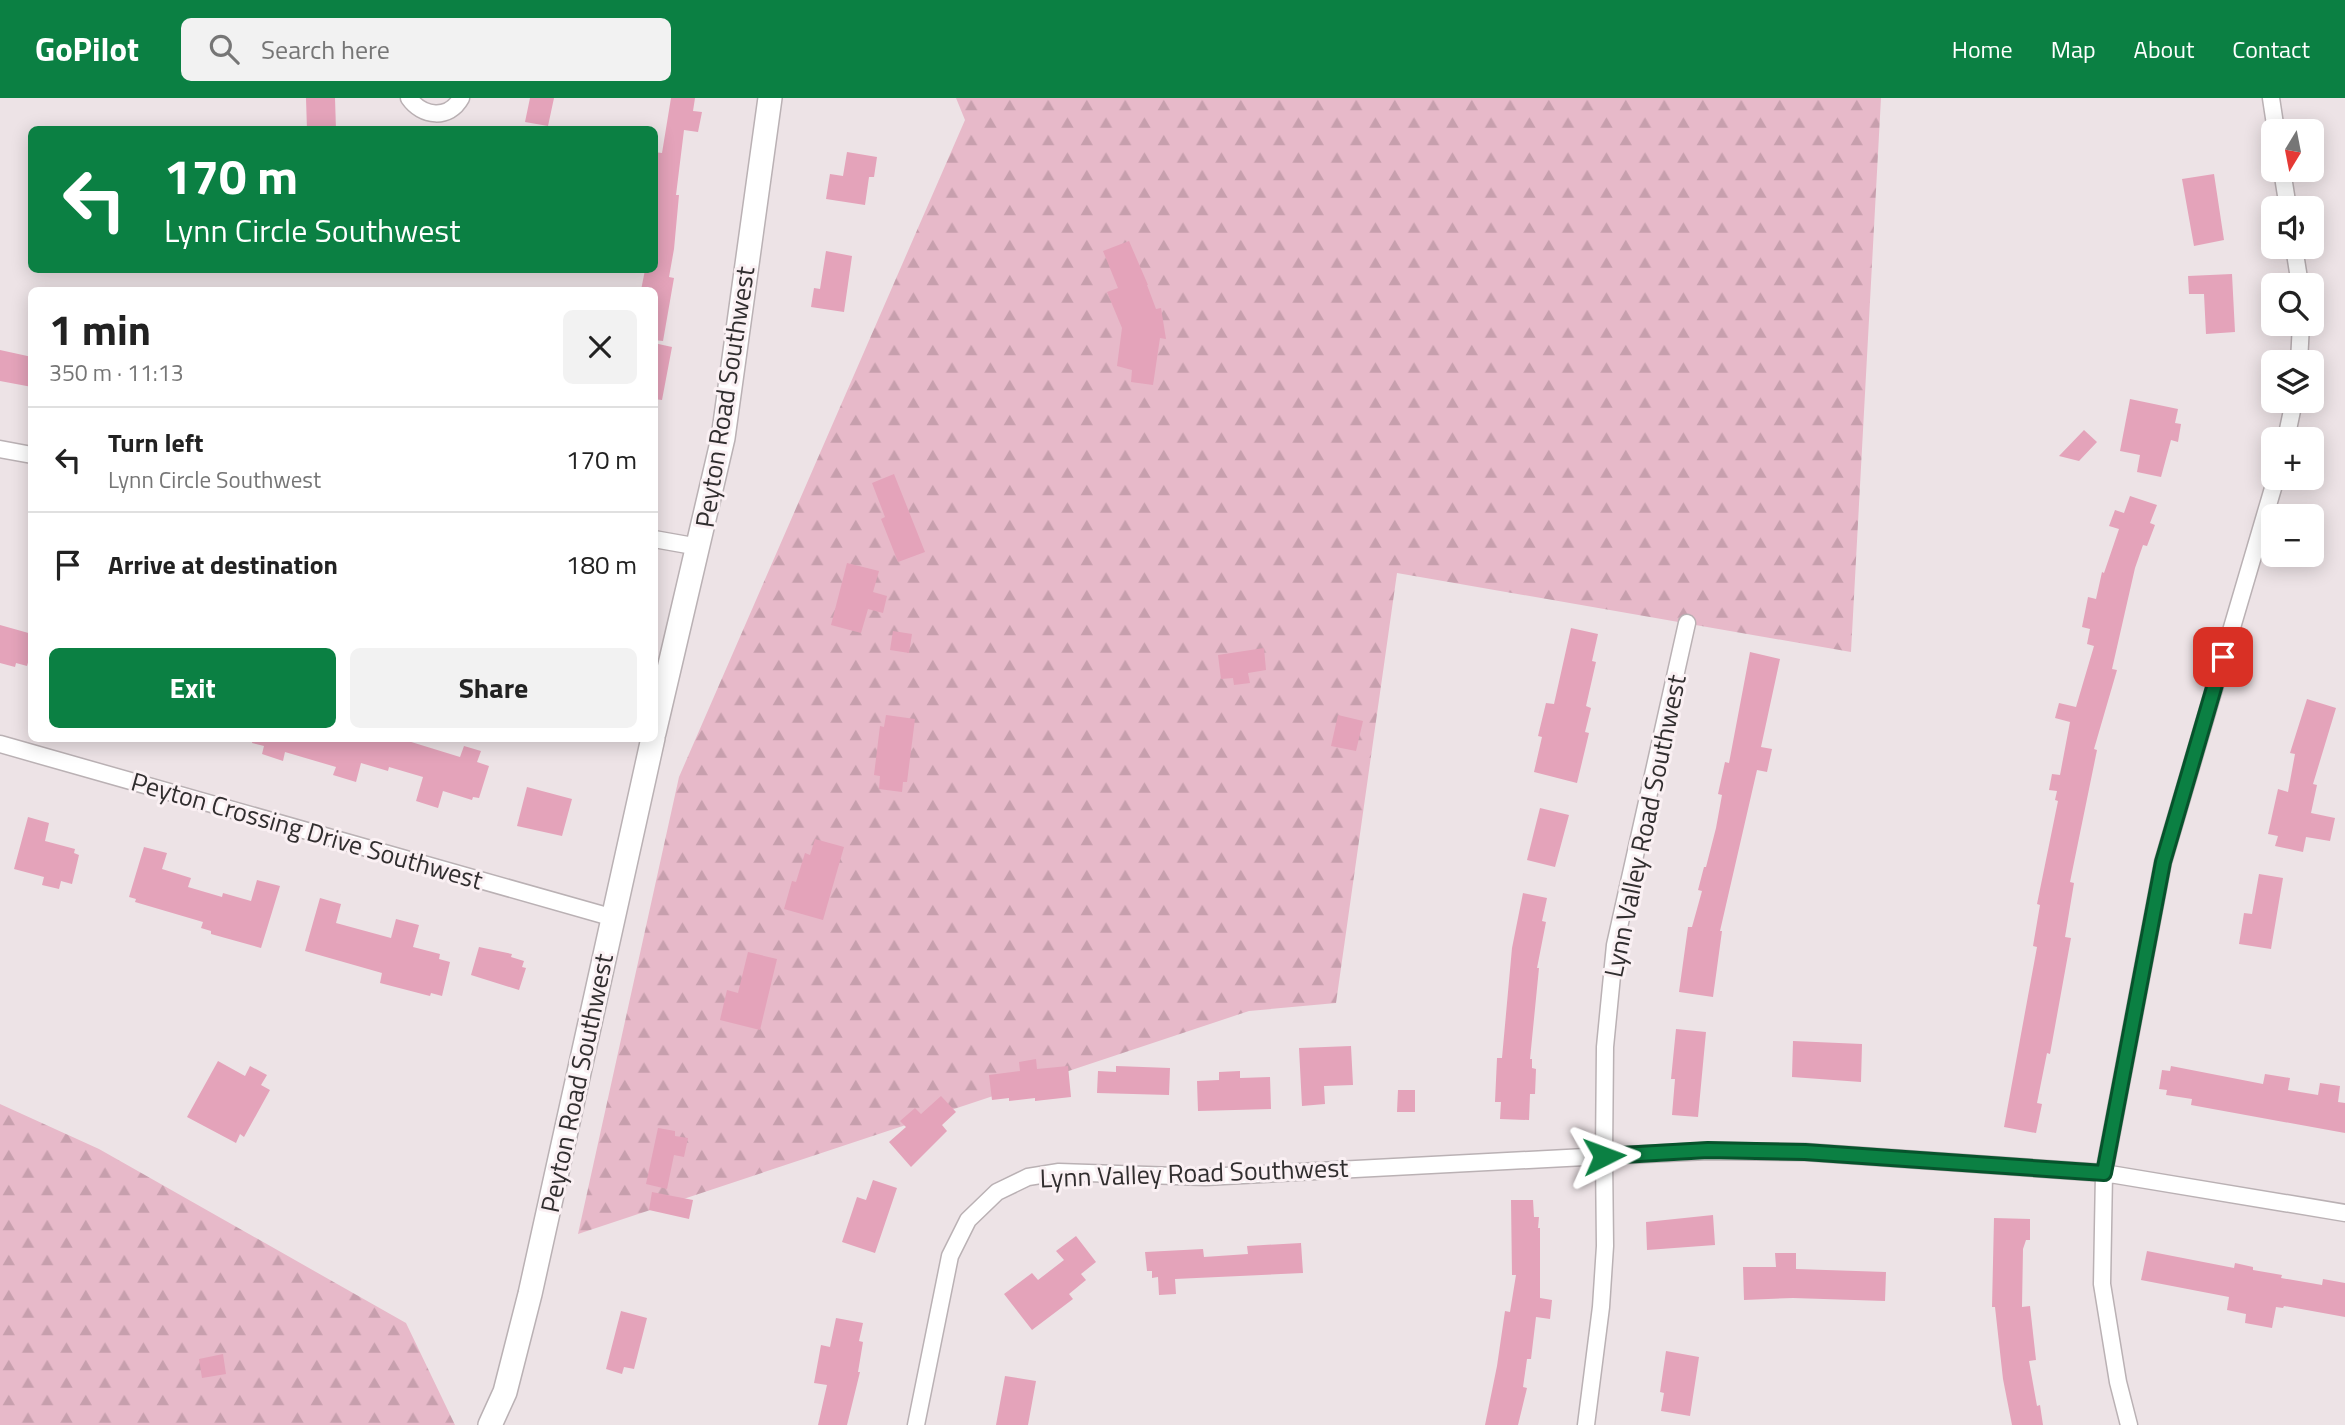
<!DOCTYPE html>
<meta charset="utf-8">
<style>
:root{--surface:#fff;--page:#f2f2f2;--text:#222;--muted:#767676;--line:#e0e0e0;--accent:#0b8043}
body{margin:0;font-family:"Titillium Web",sans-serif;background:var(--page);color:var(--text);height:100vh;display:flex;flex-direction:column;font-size:26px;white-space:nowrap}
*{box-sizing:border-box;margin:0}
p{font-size:23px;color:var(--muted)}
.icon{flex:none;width:38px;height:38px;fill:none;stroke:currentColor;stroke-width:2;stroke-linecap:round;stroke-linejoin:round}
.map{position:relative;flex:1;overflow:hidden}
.side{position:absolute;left:28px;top:189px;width:630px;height:455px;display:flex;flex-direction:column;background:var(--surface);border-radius:10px;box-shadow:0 4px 18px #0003}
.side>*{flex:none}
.banner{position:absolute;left:28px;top:28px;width:630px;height:147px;border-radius:10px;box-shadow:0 4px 18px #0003;background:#0b8043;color:#fff;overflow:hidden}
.needle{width:46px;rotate:190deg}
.fabs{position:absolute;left:2261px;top:21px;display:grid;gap:14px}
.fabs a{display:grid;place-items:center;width:63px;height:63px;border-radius:10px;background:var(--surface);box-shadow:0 4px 18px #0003;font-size:35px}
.pin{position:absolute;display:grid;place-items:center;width:60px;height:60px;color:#fff;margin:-30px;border-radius:14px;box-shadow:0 4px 10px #0006}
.me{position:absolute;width:77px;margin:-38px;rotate:87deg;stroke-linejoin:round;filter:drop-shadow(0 0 5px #0008)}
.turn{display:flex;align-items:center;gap:24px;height:147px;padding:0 21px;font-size:32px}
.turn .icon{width:91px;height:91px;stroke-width:2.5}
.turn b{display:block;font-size:49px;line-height:60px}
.round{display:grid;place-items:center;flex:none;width:74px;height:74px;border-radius:10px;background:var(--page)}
.head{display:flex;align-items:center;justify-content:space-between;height:119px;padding:0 21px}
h1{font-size:42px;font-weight:700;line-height:52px}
.action{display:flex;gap:14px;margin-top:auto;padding:14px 21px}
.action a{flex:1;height:80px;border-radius:10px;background:var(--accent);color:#fff;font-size:28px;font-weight:700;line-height:80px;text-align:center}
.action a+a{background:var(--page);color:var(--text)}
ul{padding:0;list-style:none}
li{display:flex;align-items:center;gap:21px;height:105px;padding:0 21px;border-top:2px solid var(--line)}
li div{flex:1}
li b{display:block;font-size:26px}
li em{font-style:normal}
header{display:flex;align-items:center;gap:42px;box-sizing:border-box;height:98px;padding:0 35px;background:var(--accent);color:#fff}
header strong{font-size:33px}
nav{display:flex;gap:38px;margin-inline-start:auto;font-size:24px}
.search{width:490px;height:63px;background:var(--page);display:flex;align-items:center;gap:18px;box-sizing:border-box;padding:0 24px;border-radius:10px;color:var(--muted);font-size:26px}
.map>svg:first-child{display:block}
</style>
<header>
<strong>GoPilot</strong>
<div class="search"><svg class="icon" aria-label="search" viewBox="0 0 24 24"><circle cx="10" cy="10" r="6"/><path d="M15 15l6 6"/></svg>Search here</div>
<nav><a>Home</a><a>Map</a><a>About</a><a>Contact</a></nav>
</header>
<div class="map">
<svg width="2345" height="1327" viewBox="0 0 2345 1327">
<defs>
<pattern id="forest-firs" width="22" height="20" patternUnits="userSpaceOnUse" patternTransform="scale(1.75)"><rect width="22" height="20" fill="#e7b9c9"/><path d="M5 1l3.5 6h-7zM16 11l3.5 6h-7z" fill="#c79fad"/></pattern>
</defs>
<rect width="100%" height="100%" fill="#ede3e6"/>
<!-- forest -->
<path fill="url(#forest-firs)" d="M956,0H1881L1851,554L1397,475L1336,905L1249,913L578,1136L679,679L965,22Z
M0,1006L99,1051L406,1225L455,1327H0Z"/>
<!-- building -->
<path fill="#e4a3ba" d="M306,0H335L336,32H307Z
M530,0H554L548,28L525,24Z
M671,0H695L693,13L702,14L698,34L684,32L676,97H679L674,151L669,179L674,180L663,243L654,242V192H641L645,172H654V54L662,55Z
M847,54L877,59L874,79H869L865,107L826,101L830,76L843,78Z
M2214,76L2224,142L2194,148L2182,81Z
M1129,143L1148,187H1147L1156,211L1161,210L1166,241L1160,240L1153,287L1131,284L1132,272L1117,268L1122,230L1107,194L1118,190L1103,153Z
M826,153L852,158L844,214L811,209L814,190L820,191Z
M2232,176L2235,234L2206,236L2204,196H2189L2188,178Z
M654,245L672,249L662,302L654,301Z
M0,252L32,259V289L0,283Z
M2130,301L2178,311L2175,325L2181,326L2178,344L2171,342L2161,379L2137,374L2140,357L2120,353Z
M2084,332L2097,344L2079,363L2059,358Z
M894,376L925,454L898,464L881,421L885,419L872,385Z
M2130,398L2157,407L2150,425L2155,427L2147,448L2143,447L2135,470L2112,571L2117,572L2094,651L2097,652L2070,784L2074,785L2065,839L2071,840L2050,956L2047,955L2037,1005L2042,1006L2036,1035L2004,1029L2037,849L2033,848L2040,807L2037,806L2058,703L2055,702L2057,693L2049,692L2052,676L2060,677L2070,624L2055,620L2059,605L2076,609L2094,548L2087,546L2090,531L2082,529L2088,499L2096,501L2102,474L2104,475L2119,431L2109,428L2115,412L2124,415Z
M847,465L879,473L873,494L887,498L883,515L868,511L861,535L831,527Z
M0,527L32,536V551L27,568L16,565L15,569L0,565Z
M1571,530L1598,536L1592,563L1596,564L1586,608L1591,610L1585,634L1589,635L1577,685L1534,674L1542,639L1538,638L1546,605L1554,606Z
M893,533L912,536L909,555L890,552Z
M1264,550L1266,572L1248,575L1250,585L1234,587L1233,580L1221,581L1218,557Z
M1750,554L1780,561L1761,649L1772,651L1767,674L1757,672L1720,833H1722L1713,899L1679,894L1688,829H1692L1702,793L1698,792L1704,769H1706L1716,730L1722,697L1718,696L1725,664L1729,665Z
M2307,601L2336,610L2313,686L2317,687L2311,715L2335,720L2330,743L2306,739L2303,754L2275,748L2278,738L2268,736L2278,691L2288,694L2295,656L2290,655Z
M886,617L915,621L907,684H903L902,694L879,691L880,678L874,677L880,628L884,629Z
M1338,617L1363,623L1356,653L1331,648Z
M253,640H409L408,643L460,659L464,648L481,653L477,664L489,668L479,700L473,699L472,702L443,693L438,710L416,703L423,679L389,669L388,673L361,665L356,684L333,677L336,669L285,654L283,663L262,656L264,648L252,645Z
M527,689L572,701L562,738L517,728Z
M1540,710L1569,717L1555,769L1527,762Z
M28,719L49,725L45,743L75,751L74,755L79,757L72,786L61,783L59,791L42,787L44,779L14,771Z
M815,741L844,749L823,822L784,811L792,783L796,784L805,755L810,757Z
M144,749L167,755L162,771L191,780L188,789L222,799L223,795L251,803L257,782L280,788L261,850L211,836V833L201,830L203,824L135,804L136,801L129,799Z
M2259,776L2283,780L2271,851L2239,846L2244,815L2252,816Z
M1523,795L1547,800L1542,823L1546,824L1537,870H1539L1530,961H1532V970L1536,971L1535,996H1530L1529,1022L1500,1021L1501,1004H1495L1497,960H1502L1512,850Z
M320,800L341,806L336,825L391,840L396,821L419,827L413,849L440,856L439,861L450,864L442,898L431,895L430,898L380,885L382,875L305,853Z
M479,849L512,856L511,859L524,863L522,869L526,870L519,892L471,877Z
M748,854L777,861L760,932L720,922L727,892L738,895Z
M1676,931L1706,934L1698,1019L1672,1017L1675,981H1671Z
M1793,943L1862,946L1861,984L1792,979Z
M1351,948L1353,987L1324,988L1325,1006L1302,1008L1299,950Z
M1036,961L1037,971L1068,968L1071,999L1035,1003V1000L1009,1003V1000L992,1002L989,977L1020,973L1019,964Z
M218,963L245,978L250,968L267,977L261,987L270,992L244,1039L240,1036L236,1045L187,1019Z
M1116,968L1170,970L1169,997L1097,995L1098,973L1116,974Z
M2171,968L2263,986L2265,976L2290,980L2288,992L2318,997L2320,985L2340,988L2338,1004L2345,1005V1035L2191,1007L2192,1001L2166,997L2167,992L2159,991L2162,972L2170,973Z
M1240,973V980L1270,979L1271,1011L1198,1013L1197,983L1219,982V974Z
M1398,992H1415V1014H1397Z
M941,998L956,1014L942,1027L947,1033L911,1069L889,1044L906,1029L900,1023L915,1010L921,1016Z
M658,1030L675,1033V1038L688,1040L684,1059L674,1057L667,1091L646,1086Z
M873,1082L897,1090L875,1155L842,1144L857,1099L866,1102Z
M652,1094L693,1102L689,1121L649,1112Z
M1511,1102H1533L1534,1119H1539L1538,1130H1540V1200L1552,1202L1550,1221L1536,1219L1531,1261H1527L1523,1289L1527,1290L1518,1327H1485L1497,1268L1505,1213L1510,1214L1516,1177H1512Z
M1713,1117L1715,1147L1647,1152L1646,1124Z
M1994,1120L2030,1121V1142H2026L2023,1151L2022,1209L2030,1208L2036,1262L2029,1263L2037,1308L2040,1307L2043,1327H2012L2003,1281L1995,1209H1992Z
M1076,1138L1096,1164L1081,1176L1086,1182L1069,1196L1073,1201L1032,1232L1004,1196L1032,1175L1038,1182L1064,1162L1056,1153Z
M1301,1145L1303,1175L1175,1181L1176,1196L1159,1197L1158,1179L1152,1180V1173H1147L1145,1154L1203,1151L1204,1159L1248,1156L1247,1148Z
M2147,1153L2234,1170L2235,1165L2253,1169V1172L2282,1177L2281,1180L2322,1187L2323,1181L2345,1185V1219L2284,1208L2283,1210L2276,1209L2272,1230L2245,1225L2246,1216L2227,1212L2229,1199L2141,1182Z
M1775,1155H1796V1171L1886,1174L1885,1203L1793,1200L1744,1202L1743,1169H1776Z
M621,1213L647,1220L634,1271L624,1269L622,1276L606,1271Z
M836,1220L863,1225L859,1243L863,1244L858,1274H860L847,1327H818L827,1287L814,1285L821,1247L830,1249Z
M1666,1253L1699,1259L1690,1318L1661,1313L1664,1295L1660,1294Z
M223,1256L226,1276L202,1280L199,1261Z
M1005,1278L1036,1283L1028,1327H996Z"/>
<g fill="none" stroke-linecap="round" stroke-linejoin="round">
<defs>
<path id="street" d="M409,0C422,19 449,22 461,0
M2271,0L2276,33
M2282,72L2288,110
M2294,149L2300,187
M2299,264L2301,226
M2286,341L2294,303
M0,351L32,357
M654,441L699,449
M1687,525L1615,847L1605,949L1604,1058L1708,1053L1805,1054L2104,1075L2345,1115
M0,646L614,820
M916,1327L950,1158L968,1122L997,1094L1028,1079L1059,1074L1205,1079L1604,1058L1605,1148L1601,1209L1586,1327
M2129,1327L2118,1284L2102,1186L2104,1075L2163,764L2276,380"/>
<path id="secondary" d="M654,635L723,340L770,0
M490,1327L505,1294L530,1196L653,640"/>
</defs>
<!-- street casing -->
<use href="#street" stroke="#bab1b4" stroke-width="19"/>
<!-- secondary casing -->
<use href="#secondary" stroke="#bab1b4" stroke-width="26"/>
<!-- street -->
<use href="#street" stroke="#fff" stroke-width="16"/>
<!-- secondary -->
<use href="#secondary" stroke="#fff" stroke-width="23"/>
</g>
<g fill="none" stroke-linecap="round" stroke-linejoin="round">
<defs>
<path id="route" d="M1604,1058L1708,1052L1805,1054L2104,1075L2163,764L2223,559"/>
</defs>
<!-- route casing -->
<use href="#route" stroke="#07532c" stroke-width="18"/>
<!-- route -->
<use href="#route" stroke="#0b8043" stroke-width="12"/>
</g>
<g text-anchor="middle" stroke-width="6" stroke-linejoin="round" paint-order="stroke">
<!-- street labels -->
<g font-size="26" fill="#312e2f" stroke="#faf0f3">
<text transform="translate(725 299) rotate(-81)" y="9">Peyton Road Southwest</text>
<text transform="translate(1645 728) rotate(-78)" y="9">Lynn Valley Road Southwest</text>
<text transform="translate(307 733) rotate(16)" y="9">Peyton Crossing Drive Southwest</text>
<text transform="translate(577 985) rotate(-78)" y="9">Peyton Road Southwest</text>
<text transform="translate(1194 1075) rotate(-2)" y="9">Lynn Valley Road Southwest</text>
</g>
</g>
</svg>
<div class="fabs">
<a><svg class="needle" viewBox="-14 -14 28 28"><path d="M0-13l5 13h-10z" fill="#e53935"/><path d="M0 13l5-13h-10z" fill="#767676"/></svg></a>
<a><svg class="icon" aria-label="sound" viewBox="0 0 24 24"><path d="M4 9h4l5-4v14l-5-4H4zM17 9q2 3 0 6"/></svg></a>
<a><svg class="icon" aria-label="search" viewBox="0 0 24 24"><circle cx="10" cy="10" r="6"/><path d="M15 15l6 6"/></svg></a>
<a><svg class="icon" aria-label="layers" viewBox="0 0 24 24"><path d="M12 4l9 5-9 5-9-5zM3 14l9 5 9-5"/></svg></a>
<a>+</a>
<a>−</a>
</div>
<div class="pin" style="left:2223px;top:559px;background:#d93025"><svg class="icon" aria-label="arrive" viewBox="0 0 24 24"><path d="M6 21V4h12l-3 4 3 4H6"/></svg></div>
<svg class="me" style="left:1604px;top:1058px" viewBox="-20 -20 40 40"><path d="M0-17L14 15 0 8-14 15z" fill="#0b8043" stroke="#fff" stroke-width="4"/></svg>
<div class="banner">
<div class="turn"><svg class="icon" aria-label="left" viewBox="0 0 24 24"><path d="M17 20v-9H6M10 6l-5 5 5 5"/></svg><div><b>170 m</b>Lynn Circle Southwest</div></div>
</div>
<section class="side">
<div class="head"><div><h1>1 min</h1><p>350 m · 11:13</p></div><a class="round"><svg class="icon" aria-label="close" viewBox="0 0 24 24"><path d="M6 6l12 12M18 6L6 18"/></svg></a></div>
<ul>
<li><svg class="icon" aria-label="left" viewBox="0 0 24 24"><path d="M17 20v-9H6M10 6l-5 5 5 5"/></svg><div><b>Turn left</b><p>Lynn Circle Southwest</p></div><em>170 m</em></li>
<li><svg class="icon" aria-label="arrive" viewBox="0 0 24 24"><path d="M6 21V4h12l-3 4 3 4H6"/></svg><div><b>Arrive at destination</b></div><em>180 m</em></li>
</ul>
<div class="action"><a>Exit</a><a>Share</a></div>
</section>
</div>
